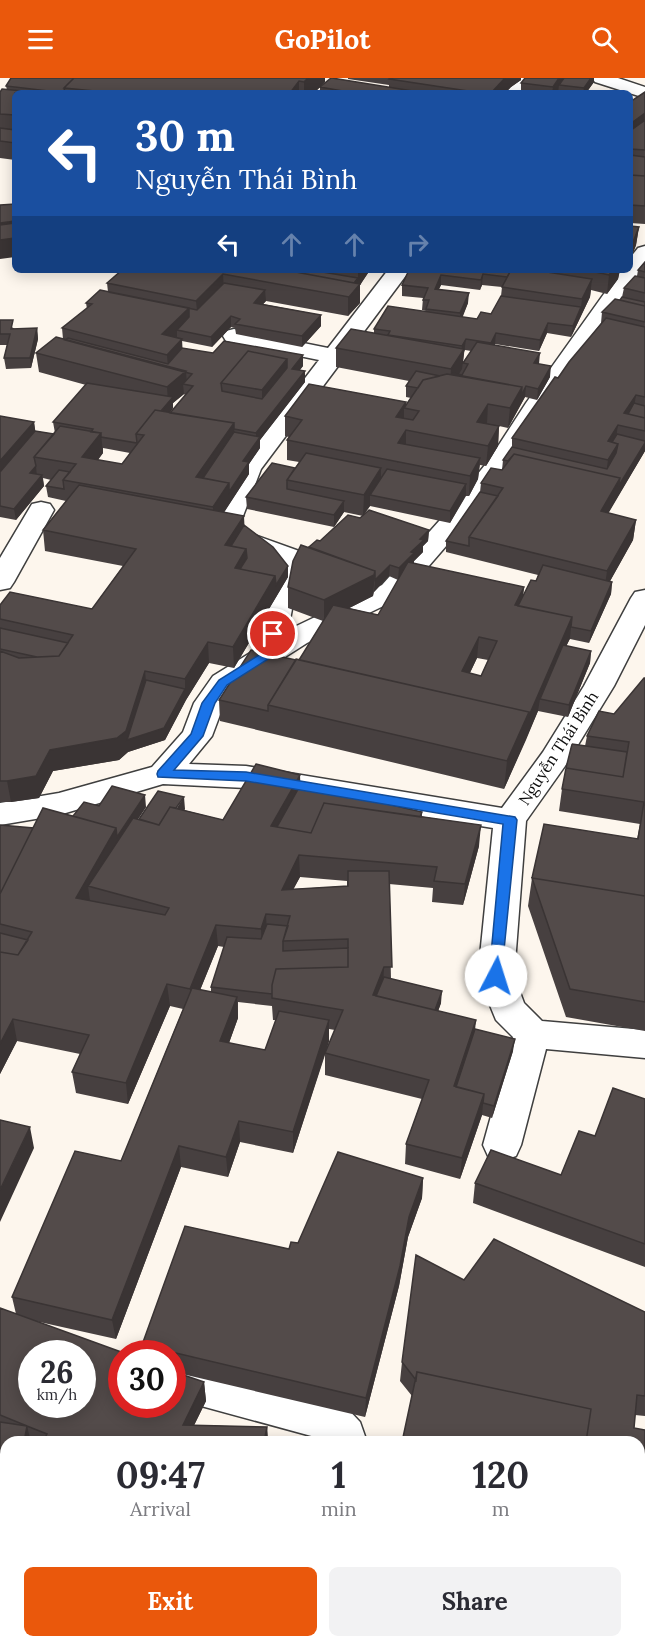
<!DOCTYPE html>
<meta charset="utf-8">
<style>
:root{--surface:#fff;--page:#f2f2f3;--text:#2b2b33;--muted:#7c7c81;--accent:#ea580c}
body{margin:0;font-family:Lora,serif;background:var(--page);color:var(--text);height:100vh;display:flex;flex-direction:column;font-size:22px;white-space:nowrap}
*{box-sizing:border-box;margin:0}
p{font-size:20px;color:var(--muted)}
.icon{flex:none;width:33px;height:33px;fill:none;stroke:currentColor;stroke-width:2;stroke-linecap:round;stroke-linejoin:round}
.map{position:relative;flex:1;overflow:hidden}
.side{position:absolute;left:0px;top:1358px;width:645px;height:212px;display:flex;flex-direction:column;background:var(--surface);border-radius:18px 18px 0 0;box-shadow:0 3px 15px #0003}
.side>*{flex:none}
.banner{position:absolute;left:12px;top:12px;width:621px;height:183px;border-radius:9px;box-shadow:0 3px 15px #0003;background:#1a4fa0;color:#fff;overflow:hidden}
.speed{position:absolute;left:18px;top:1262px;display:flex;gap:12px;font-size:30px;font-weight:700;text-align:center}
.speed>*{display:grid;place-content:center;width:78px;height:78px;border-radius:50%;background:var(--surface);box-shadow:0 3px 15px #0003;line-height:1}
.speed small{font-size:15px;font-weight:400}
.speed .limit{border:9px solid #d22;background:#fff;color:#111}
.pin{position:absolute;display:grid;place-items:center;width:51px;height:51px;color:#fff;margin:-26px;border:3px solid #fff;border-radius:50%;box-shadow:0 2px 6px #0007}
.me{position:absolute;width:66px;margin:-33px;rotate:5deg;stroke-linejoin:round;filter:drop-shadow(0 0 4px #0008)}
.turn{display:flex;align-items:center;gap:21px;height:126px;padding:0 24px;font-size:27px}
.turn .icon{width:78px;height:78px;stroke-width:2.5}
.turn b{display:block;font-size:42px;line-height:51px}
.lanes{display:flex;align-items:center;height:57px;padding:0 24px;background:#0003;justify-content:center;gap:30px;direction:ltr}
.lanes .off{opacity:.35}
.eta{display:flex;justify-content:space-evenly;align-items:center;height:102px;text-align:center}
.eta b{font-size:36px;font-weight:700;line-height:42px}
.cta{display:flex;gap:12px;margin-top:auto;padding:12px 24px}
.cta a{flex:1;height:69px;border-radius:9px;background:var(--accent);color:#fff;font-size:24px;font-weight:700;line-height:69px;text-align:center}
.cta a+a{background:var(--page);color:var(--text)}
header{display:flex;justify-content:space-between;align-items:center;height:78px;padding:0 24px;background:var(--accent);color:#fff;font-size:27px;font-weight:700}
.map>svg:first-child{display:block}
</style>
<header><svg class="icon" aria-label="menu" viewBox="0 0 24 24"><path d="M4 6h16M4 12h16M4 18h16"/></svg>GoPilot<svg class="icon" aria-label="search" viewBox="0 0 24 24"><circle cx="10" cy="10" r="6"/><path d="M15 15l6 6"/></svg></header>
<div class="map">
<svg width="645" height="1568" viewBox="0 0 645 1568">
<rect width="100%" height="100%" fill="#fdf6ed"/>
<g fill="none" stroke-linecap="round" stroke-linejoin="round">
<defs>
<path id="street" d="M516,0H534L523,15H505Z
M592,0H618L645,9V20L595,4Z
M645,168V189L546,331L508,391L466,445L402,519L307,565L233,612L224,626L212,658L189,686L246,688L502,730L543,674L584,608L631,520L635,514L645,512V547L614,608L565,688L526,743L514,898L524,925L542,943L645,952V980L546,971L521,1067L516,1078L502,1083L488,1078L483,1067L513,959L496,942L478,898L493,750L246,710L163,706L59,737L0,747V725L59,715L152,689L183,654L194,625L213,598L255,572L275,483L214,461L210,455L236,390L319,282L226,263L223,258L226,253L234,251L328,270L388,192H410L261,391L238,451L299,473L302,479L288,552L382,507L448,433L489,382L526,325L621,192H630V180L638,170Z
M41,424L50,426L54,432L14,504L10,510L0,512V480L32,426Z
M172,1280L344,1327L360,1344L367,1364H319L315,1359L172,1320Z
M285,1563H333V1568H285Z"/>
</defs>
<!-- street casing -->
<use href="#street" stroke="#3f3f3f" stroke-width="3"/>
<!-- street -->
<use href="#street" fill="#fff" fill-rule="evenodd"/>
</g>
<!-- wall -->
<path fill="#474040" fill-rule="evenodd" d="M11,0L325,4L314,15H15V82L0,80V14L7,12L6,8Z
M348,0H521V2L511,9L505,15H320V9H389V7L348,1Z
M594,4L586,15H521V5Z
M645,14V146L630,145V24Z
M630,148L639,149L636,167L630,183Z
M645,184V373L608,435L636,442L633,462L610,503L612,504L611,516L589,565L570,561L566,568L591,573L590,585L568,639L538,633L504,711L220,643L219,622L296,582H299L323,543L288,530V509L309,469L360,440L363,438L344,434L334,449L247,431L246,419L295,390L299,384L287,382V362L289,359L285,358V338L406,328L411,320L406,319V308L409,303L336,289V270L374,255V251L426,234V233L422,232L423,220L402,218V207L409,192H620L618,201L607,216L591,212L590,219L571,259L547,255L539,273L495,266V267L538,286L550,299L537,322L525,319L508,350L499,348L498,368L486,388L480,387L478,401L469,418H466L450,445L370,428L364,436L429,452L428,463L423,468V474L414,483V486L524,509L523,517L536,503L538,497L446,474V463L480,414L481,405L502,392L503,382L512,369V360L601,245L602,234L620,222L622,219L624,210L637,198L638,192ZM441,207L480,212L482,207L502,209L501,218L491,236L477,241L462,239L468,225L439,211ZM465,272L471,273L463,284L464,274ZM389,498L398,502L378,537L349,530L373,518L374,514ZM477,580L488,582L481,598L470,595Z
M118,192H370L360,207V225L348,238L266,223L263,226L321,237V248L302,269L236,256L235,250L231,249L212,269L182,263V270L213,275L303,277V288L300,292L305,293V304L260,362V370L249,386V396L224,434L244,447L288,488V499L234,590L209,585L186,622L165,662L128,674L119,682L53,693L39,720L11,724H0V527L92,531L123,488L45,473L43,452L66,423L48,419L46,408L51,402L43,400L44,408L16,442L0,439V338L34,344L35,353L54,356L55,355L53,344L86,307L39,294L36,275L63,261L62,250L87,231L86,225L108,214L107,205L118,196ZM184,316L185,317L170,335L173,330V325ZM103,370L130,375L122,386L98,382L103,375Z
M0,242L15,251L37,250L38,261L31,290L6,291L4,280L7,267H0Z
M645,600V953L566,939L528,828L532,800L637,761L640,746L559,733L562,711L566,690L585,668L587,658L614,636Z
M301,706L422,734V739L479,768L463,827L432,824L433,810L389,806L391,901L441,925L438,933L475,951L513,973L492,1040L482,1037L460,1101L405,1086L406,1066L422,1021L325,997V977L293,1075L240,1064L228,1099L181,1089L116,1261L35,1243L172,1326V1275H143L142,1267L298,1165L423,1100L422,1120L408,1159L399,1208L365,1339L178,1295L204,1304L206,1323L194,1347L267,1349L268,1364H6V1489L0,1486V1230L16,1236L12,1219L121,1083L183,931L170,928L128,1026L76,1015L72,994L80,976L17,963L0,996V747L33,750L73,738L99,728L146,729L138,741H139L185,731L184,732L223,742ZM300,799L347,803V808L293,811ZM218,868L224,869L211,909V914L200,912ZM238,924L272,928L273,942H276L265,972L229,965L238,940ZM329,951L335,952L327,970L329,963Z
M645,1021V1189L473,1125L475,1105L561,1097L595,1058Z
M464,1202L645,1234V1338L635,1337L634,1350L645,1568H331L312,1563H639L412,1318L400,1303L402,1284Z"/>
<!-- shaded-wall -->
<path fill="#3a3434" d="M308,0H325V4L314,15H304V4Z
M505,0H521V2L511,9L505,15H491Z
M559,0H570L559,7L558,15H552L553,9Z
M591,0H594V4L586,15H583L584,10Z
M299,3V15H290Z
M645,35V51L630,62V46Z
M15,143V179L0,181V145Z
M639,149L636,167L630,183L633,164Z
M358,192H370L360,207V225L348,238V212L358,201Z
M613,192H620L618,201L607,216L609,197Z
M223,196L224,215L198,242L196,223Z
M483,196L482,207L480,212L481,202Z
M441,197V207L434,221L435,211Z
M592,201L590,219L571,259L573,248L581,229L582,221Z
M265,212L266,223L255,235L254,225Z
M469,215L468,225L460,246V235Z
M189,230L190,250L177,252V262L162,256Z
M321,237V248L302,269V258Z
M231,238V249L212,269L211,259Z
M548,245L547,255L539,273L540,262Z
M37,250L38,261L31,290L30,280Z
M496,255L495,266L490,276L491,265Z
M182,261L183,280L168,291L167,277Z
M466,261L462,291L453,306L450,305L451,291L461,275L462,268Z
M540,275L539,286L533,296L534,285Z
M303,277V288L292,301V291Z
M287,281V300L262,332V312Z
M551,288L550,299L537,322L538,311Z
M186,293L187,306H183L184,316L173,325V330L145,367L144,357L168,325L167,309Z
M305,293V304L260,362V370L249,386V396L214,450L213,429L256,363V355Z
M526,308L525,319L508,350L510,330L522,309Z
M636,317L633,336L624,335Z
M406,324V330H404V346L396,339Z
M488,326L487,346L477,344Z
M34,344L37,364L0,407V383Z
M234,345L235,365L205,410L196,399Z
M618,347L615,367L608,363Z
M499,348L498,368L486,388L488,368Z
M406,352V372L397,385L398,365Z
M101,355L103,375L84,399L82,379Z
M645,365V373L598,453L601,433L620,400Z
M618,366L615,386L605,402L608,382Z
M480,380L478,401L469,418L470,398Z
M36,388L37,399L30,395Z
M381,390V410L370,417V428L363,438L364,417Z
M42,397L44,408L16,442L14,431Z
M466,406V417L450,445V433Z
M344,423V434L334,449V437Z
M244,438L245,459L226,476L225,467Z
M636,442L633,462L604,514L607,493Z
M429,452L428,463L423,468V474L414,483V486L398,502L399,490L411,474L420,461Z
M246,471L247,492L235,490Z
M390,487L389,498L374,514L375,502Z
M288,488V499L234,590L233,569L275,498Z
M375,493L373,518L324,543V522Z
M612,504L611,516L589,565L591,553Z
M524,509L522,529L515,527Z
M572,539L570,560L543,621H540L538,633L526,662L528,640Z
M479,559L477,580L460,615L462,593Z
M208,564L209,585L186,622L165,662L128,674L119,682L53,693L39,720L11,724L7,703L50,672L145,593L147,614L185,611V601Z
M591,573L590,585L568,639L569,627Z
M529,634L526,662L504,711L507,683Z
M300,697L301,718L278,759L271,748Z
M145,717L146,729L118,771L88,808L90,823L76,820L116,750Z
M184,719L185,731L161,768L160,756Z
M481,747L479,768L463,827L465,806Z
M299,777L300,799L282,833V812Z
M266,836L267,858L262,873L261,851Z
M216,847L218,868L192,932L190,911Z
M384,889L383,911L373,926V917Z
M167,906L170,928L128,1026L126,1005Z
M442,913L441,925L431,953L432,941Z
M237,919L238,940L222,984L220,963Z
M13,941L17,963L0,996V966Z
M329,942V963L293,1075V1054Z
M476,942L474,963L456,1018L454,1008Z
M515,961L513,973L492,1040L494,1028Z
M484,1016L482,1037L460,1101L462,1080Z
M239,1043L240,1064L228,1099L226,1079Z
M30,1049L34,1070L0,1144V1112Z
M179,1068L181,1089L116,1261L112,1242Z
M423,1100L422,1120L408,1159L399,1208L365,1339L366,1320L409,1139Z
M204,1304L206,1323L186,1364L183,1347Z
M27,1348L31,1364H24Z
M267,1349L268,1364H264Z
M6,1422V1438L0,1450V1434Z
M296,1563H303L301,1568H294Z"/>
<!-- building -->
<path fill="#534b4a" stroke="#3a3434" stroke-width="1.5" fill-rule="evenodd" d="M11,0H74L64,10L65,15L6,8Z
M74,0H308L304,4L299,3L290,15H115L64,10Z
M331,0H332L425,15H354L320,9Z
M390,0H505L491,15H481L389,1Z
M525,0H559L553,9L521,5Z
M564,0H591L584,10L559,7Z
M2,11L43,15H15V37L0,36V14Z
M645,14V35L630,46V24Z
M645,42V72L630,71V53Z
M0,50L15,52V65L0,63Z
M630,77L645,79V98L630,97Z
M630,97L645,98V128L630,127Z
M15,126V143L0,145V127Z
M15,145V160L0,162V147Z
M630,148L639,149L633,164H630Z
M645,184V194L638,192Z
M122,192H285L360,206L349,219L223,196L196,223L107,205Z
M285,192H311L358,200L354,205Z
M409,192H511L507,199L483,196L481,202L441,197L435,211L469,215L460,235L426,231L429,222H423L428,210L402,207Z
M511,192H534L592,201L582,221L502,209Z
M586,192H613L609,197Z
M635,198L645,200V215L624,210Z
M224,205L265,212L254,225L321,237L302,258L235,246L240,241L231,238L211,259L177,252L189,239V230L108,214L197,232Z
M100,212L189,230L162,256L182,261L167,277L62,250L92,226L86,225Z
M501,218L581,229L573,248L548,245L540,262L496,255L491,265L466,261L462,268L388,257L390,253L374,251L388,228L477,241L481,234L491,236Z
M622,219L645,224V228L620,222Z
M615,221L645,228V244L602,234Z
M606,240L645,249V319L636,317L624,335L645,340V353L618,347L608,363L618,366L608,382L512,360L555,299L558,300L569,284Z
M0,242H13L11,251L37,250L30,280H4L10,256H0Z
M351,251L464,271L451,291L336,270Z
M56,259L186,293L167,309L36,275Z
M68,260L168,286L182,270L213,275L224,263L303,277L292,291L305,293L256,355L234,351V345L170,335L193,308L183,306L192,296L65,262ZM248,273L287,281V290L262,321L222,313L221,305Z
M477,264L540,275L534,285L551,288L538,311L526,308L521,318L522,309L452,296L453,295L462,297L468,286L463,285Z
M248,273L287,281L262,312L221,305Z
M416,293L440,298L423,302L418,310L406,308Z
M447,296L522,309L510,330L488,326L477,344L499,348L488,368L406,352L398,365L480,380L470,398L287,362L302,342L285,338L309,306L406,324L396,339L413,342L419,333L404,330L423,302Z
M87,305L173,319L161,333L155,332L136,356L137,365L101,359V355L91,354L93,351L53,344Z
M634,325L645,328V340L628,336Z
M155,332L234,345L196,399L229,405L213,429L63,402L76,386L34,379L60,348L101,355L82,379L122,386L144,357L136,356Z
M0,338L34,344L0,383Z
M35,353L54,356L34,379L36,388L30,395L42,397L14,431L0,428V394Z
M234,354L260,359L243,383L249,384L229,414V405L203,400Z
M617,356L645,363V365L618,409L620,400L514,376L508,383L503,382L512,369L607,391L616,375L618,366L612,364Z
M306,375L381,390L364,417L287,402Z
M514,376L620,400L601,433L636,442L607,493L469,459L503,410L481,405L491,390L502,392Z
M272,385L295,390L287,402V411L344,423L334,437L246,419Z
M387,391L466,406L450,433L370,417Z
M59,392L70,394L63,402L64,411L46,408Z
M79,407L244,438L225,467L246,471L235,490L275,498L233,569L208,564L185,601L145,593L126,653L117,660L50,672L36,698L7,703H0V573L19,580L59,578L73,557L0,541V527L10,514L92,531L136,471L43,452Z
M480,414L498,418L469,459V468L446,463Z
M369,432L429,452L420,461L424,462L411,474L414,475L399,490L390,487L375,502V493L309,469L317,462L320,463L348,437L360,440Z
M244,447L273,469L288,488L276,507L275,498L240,491L247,480L246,471L231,468Z
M301,467L375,493L374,497L324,522L288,509L293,483Z
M408,484L524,509L515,527L572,539L528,640L529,634L299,582L333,527L378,537ZM479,559L497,563L481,598L462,593Z
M543,487L612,504L591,553L571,549L572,539L518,528L531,502L536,503Z
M0,550L68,565L59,578L37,579L0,571Z
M563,567L591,573L569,627L540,621Z
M251,572L296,582L268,627V633L219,622Z
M296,581L529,634L507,683L268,627Z
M644,600H645V818L532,800L544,746L638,761L644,724L562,711L566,690L623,699L629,664L587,658L599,633L614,636Z
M146,602L185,611L164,650L127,662Z
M572,666L627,674L623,699L566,690Z
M256,686L300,697L271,748L311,755L324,725L481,747L465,806L434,803L437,789L299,777L282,812L348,808V793H389L392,889H384L373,917L476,942L454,1008L484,1016L462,1080L406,1066L429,1002L325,975L343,932L272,920V907L276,891L348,889V861L283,863L290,838L266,836L261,851L216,847L190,911L167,906L126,1005L72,994L89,957L13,941L0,966V874L18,877L32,854L0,846V816L43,730L116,750L76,820L165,837L169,830L88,808L133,740L159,747L170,729L223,742Z
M301,706L422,734L420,739L324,725L311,755L277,749Z
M112,708L145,717L117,759L116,750L73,738L84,724L99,728Z
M158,713L184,719L176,730L170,729L159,747L139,741Z
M0,747L33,750L0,816Z
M532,800L645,818V924L570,911Z
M267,846L288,848L283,863V873L348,870V889L276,891L272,907V916L211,909L227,859L261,861Z
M0,855L28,862L18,877L0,874Z
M384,899L442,913L435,932L376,918Z
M192,910L237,919L220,963L265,972L279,933L329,942L293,1054L239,1043L226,1079L179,1068L112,1242L12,1219L75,1073L121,1083Z
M475,951L515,961L494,1028L483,1025L484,1016L456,1009Z
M613,1010L645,1021V1166L475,1105L491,1072L561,1097L579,1053L595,1058Z
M0,1042L30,1049L0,1112Z
M338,1074L423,1100L409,1139L400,1188L366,1320L142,1267L185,1148L289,1171L291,1164L298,1165Z
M494,1161L645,1234V1318L637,1317L634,1350L645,1352V1457L639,1456V1364H586L591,1331L417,1294L416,1302L402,1284L416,1177L464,1202Z
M0,1230L124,1275H122V1326H172V1293L204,1304L183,1347L267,1349L264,1364H43L47,1356L27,1348L24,1364H6V1381L0,1380V1344L27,1348L0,1337ZM32,1275H82V1326H32Z
M417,1294L591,1331L586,1364H402Z
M0,1389H6V1422L0,1434Z
M6,1433V1480L0,1478V1444Z
M639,1456L645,1457V1568H558L559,1563H639Z
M6,1510V1563H296L294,1568H0V1522Z
M358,1563H559L558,1568H357Z"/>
<!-- route -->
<path fill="#1a73e8" stroke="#114b97" stroke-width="1.5" d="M273,553L279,556L273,578L227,607L215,625L203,658L174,692L246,694L515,739L517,742L501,902H491L489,898L503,746L246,703L158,699L157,696L158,693L191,656L202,625L219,602L264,574L267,556Z"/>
<g text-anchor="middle" stroke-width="6" stroke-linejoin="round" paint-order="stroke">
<!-- street labels -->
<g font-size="16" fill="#0c0c0c" stroke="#fff">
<text transform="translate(558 670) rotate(-57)" y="6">Nguyễn Thái Bình</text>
</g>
</g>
</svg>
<div class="speed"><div>26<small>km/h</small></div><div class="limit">30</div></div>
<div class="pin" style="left:273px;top:556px;background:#d93025"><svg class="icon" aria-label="arrive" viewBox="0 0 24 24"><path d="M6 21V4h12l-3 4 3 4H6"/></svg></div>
<svg class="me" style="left:496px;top:898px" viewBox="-20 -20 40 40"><circle r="19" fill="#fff"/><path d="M0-13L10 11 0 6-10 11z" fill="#1a73e8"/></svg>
<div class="banner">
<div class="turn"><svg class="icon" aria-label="left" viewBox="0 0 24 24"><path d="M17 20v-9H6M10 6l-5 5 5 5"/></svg><div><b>30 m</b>Nguyễn Thái Bình</div></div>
<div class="lanes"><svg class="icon" aria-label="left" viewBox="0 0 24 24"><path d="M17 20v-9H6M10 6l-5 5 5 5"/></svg><svg class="icon off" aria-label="ahead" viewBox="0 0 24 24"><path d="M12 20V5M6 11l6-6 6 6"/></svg><svg class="icon off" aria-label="ahead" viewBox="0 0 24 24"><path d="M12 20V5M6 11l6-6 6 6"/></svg><svg class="icon off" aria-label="right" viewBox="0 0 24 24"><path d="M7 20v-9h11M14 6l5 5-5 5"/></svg></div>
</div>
<section class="side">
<div class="eta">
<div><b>09:47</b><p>Arrival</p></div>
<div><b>1</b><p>min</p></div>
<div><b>120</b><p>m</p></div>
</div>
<div class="cta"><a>Exit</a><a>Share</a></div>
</section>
</div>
